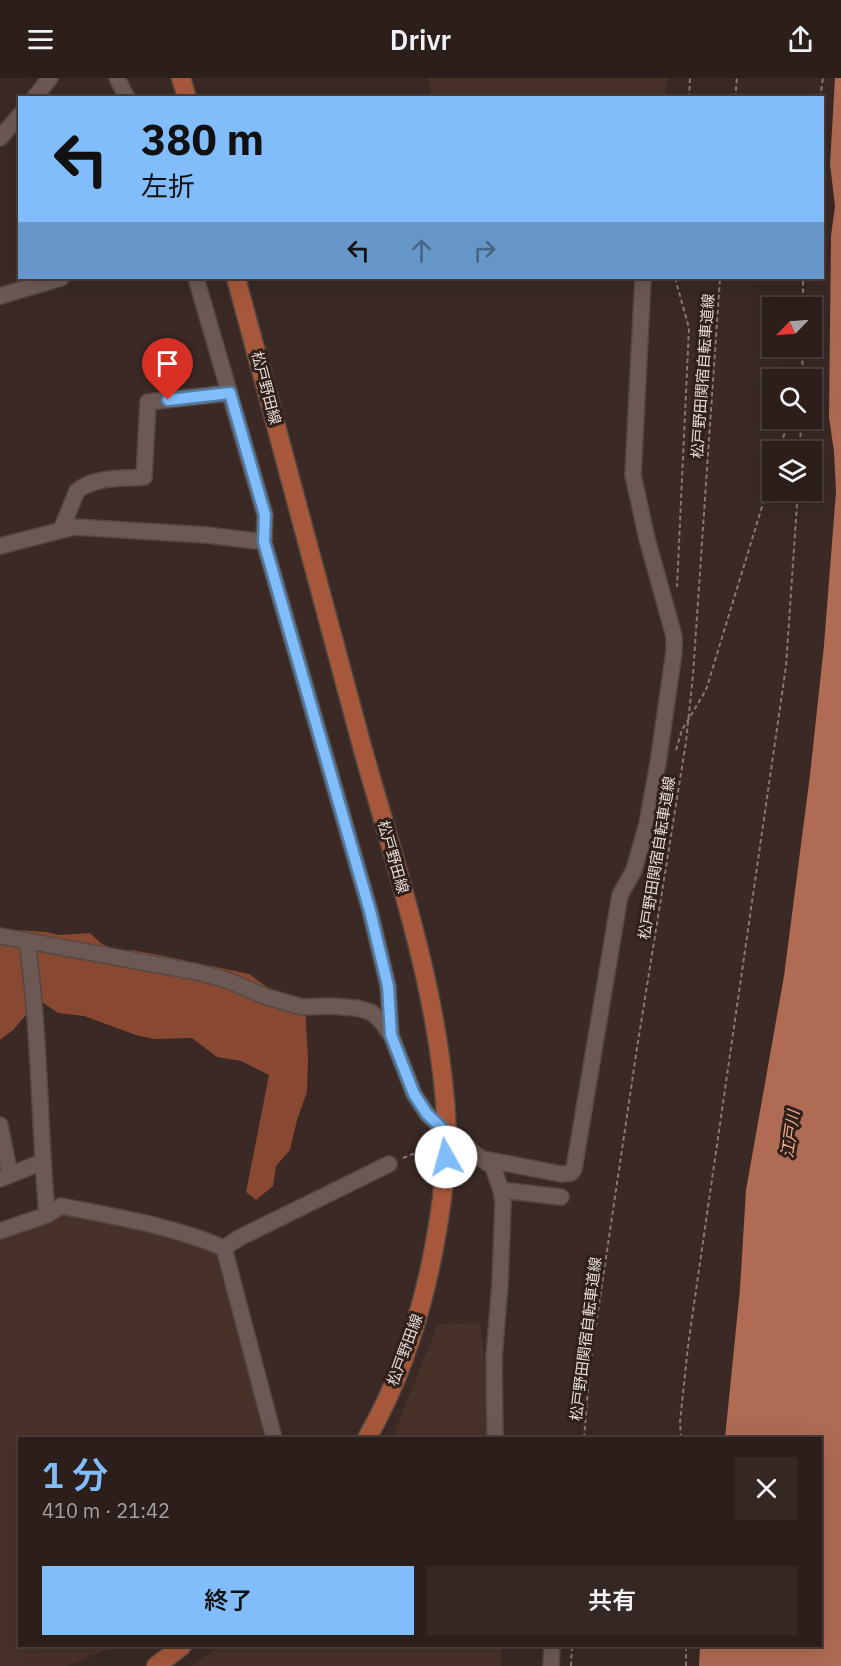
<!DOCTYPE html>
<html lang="ja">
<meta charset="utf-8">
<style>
:root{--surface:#2c1f1b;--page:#342724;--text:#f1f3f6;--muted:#a6a2a3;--line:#483d3a;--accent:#80bdfa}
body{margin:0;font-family:"IBM Plex Sans","Noto Sans JP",sans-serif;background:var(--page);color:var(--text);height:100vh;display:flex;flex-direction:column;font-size:22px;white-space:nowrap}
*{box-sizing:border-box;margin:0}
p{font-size:20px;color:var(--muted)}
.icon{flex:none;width:33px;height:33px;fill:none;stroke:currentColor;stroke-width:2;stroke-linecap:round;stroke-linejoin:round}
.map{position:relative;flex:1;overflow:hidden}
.panel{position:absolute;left:18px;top:1359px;width:804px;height:210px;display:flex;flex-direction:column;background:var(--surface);border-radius:0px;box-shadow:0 6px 24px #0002,0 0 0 2px var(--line)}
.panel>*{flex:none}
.guide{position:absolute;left:18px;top:18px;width:806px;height:183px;border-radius:0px;box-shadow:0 6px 24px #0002,0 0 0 2px var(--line);background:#80bdfa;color:#111;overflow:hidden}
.needle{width:39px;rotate:245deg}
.buttons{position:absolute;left:762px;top:219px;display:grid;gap:12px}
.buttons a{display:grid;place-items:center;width:60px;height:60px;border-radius:0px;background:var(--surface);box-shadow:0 6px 24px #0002,0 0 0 2px var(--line);font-size:30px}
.pin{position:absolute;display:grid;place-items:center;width:51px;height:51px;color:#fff;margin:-62px -26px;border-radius:50% 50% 50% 0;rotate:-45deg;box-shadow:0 0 6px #0007}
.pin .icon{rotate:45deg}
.me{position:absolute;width:66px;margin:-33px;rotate:353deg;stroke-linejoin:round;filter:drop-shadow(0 0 4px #0008)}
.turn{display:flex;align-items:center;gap:21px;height:126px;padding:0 24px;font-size:27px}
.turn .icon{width:78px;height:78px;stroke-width:2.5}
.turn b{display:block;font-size:42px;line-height:51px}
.lanes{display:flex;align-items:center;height:57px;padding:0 24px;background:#0003;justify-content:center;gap:30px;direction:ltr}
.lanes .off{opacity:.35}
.round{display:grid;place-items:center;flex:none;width:63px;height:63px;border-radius:0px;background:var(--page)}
.overview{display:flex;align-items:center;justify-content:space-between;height:102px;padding:0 24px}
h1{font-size:36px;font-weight:600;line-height:45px;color:var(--accent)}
.button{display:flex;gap:12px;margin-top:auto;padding:12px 24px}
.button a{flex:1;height:69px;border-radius:0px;background:var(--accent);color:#111;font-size:24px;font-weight:600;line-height:69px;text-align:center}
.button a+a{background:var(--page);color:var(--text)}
header{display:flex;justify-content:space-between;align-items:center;height:78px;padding:0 24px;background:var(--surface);font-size:27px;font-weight:600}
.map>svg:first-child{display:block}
</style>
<header><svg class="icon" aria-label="menu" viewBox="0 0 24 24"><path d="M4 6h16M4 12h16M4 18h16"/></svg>Drivr<svg class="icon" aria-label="share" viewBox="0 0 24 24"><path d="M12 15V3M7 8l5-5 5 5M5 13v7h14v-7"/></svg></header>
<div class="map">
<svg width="841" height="1588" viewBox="0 0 841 1588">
<rect width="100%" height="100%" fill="#3a2924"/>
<!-- built -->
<path fill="#483129" d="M428,0H668L665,20L431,19Z
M69,1135L214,1169L267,1360H20V1568H116L67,1588H0V1161Z
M480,1245L492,1360H392L438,1246Z
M220,1568H501V1588H191Z"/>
<!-- forest -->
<path fill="#894832" d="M0,851L46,854L60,857L90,855L102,866L120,873L131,872L159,877L249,896L271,912L299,920L305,927L308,980L307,1014L297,1042L290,1072L276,1088L273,1108L256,1122L246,1114L269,997L241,983L217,979L192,960L154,961L136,957L84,938L58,935L39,922L13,952L0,962Z"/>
<!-- water -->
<path fill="#af6b54" d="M835,0H841V1588H699L700,1568H820V1360H725L740,1211L746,1112L784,898L810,697L824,567L836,414L834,374L829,339L831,158L835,128L830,86Z"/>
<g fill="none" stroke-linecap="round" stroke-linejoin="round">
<defs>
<path id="minor" d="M117,0L127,20
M34,20L50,0
M0,60L20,37
M196,200L265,437L264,464L370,833L388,908L391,955
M0,218L61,200
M61,452L77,413C95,398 122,401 144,399L148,324L229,315
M0,468L74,449L207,457L264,464
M0,858L197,894L227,902L264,918L292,926L302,929L330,928L357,930L371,934L380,942L391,957L414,1016L427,1036L448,1056L493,1089L501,1112L503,1125L500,1206L494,1279L495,1360
M0,1047L10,1097
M484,1081L561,1096L571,1095L574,1091L620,817L634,792L647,746L658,685L674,574V558L647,461L633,397L643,200
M0,1101L42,1084
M501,1112L561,1119
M47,1137L61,1128C116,1139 173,1148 224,1170
M0,1153L47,1137C39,1046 40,954 27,864
M224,1170L274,1360
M224,1170L239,1160L389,1086
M551,1588L552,1568"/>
<path id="major" d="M181,0L187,20
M236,200C279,357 320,514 363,672C398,796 442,924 447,1054C448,1076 444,1099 442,1120C431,1204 409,1287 367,1360
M156,1588L182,1568"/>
</defs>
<!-- minor casing -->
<use href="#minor" stroke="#544742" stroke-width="18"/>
<!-- major casing -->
<use href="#major" stroke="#544742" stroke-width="21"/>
<!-- path -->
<path stroke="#867873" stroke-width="2" stroke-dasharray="4.5 3" stroke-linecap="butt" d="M689,20L690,0
M735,20L737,0
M820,20L823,0
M675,200L689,250L677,509
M803,230V200
M802,302L803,268
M779,374L789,340
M800,374L801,340
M676,672L682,652L706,612L772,396
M403,1080L428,1070
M584,1360L590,1288L637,970L686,664L693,597L720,200
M681,1360L680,1344L688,1268L786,588L798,412
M571,1588L572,1568
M686,1588V1568"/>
<!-- minor -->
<use href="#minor" stroke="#6c5953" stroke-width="15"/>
<!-- major -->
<use href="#major" stroke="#a7583a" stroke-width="18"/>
</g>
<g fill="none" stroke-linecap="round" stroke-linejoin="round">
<defs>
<path id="route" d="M168,322L230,315L265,437L264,464L370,833L388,908L391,957L414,1016L427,1036L448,1056L446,1079"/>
</defs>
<!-- route casing -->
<use href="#route" stroke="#537ba2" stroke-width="15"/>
<!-- route -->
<use href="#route" stroke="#80bdfa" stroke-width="10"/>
</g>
<g text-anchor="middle" stroke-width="6" stroke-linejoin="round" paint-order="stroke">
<!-- street labels -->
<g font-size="15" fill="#e7dcd8" stroke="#2f201a">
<text transform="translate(703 298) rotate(-86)" y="5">松戸野田関宿自転車道線</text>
<text transform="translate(266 310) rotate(75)" y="5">松戸野田線</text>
<text transform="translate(393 779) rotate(74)" y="5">松戸野田線</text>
<text transform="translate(657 780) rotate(-81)" y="5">松戸野田関宿自転車道線</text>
<text transform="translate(586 1261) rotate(-83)" y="5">松戸野田関宿自転車道線</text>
<text transform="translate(405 1272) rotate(-70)" y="5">松戸野田線</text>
</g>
<!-- water labels -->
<g font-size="16" font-style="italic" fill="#fdaf94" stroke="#2f201a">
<text transform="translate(790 1056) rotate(-82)" y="6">江戸川</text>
</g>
</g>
</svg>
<div class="buttons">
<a><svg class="needle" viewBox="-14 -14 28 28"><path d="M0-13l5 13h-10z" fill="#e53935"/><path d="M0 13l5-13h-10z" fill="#a6a2a3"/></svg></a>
<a><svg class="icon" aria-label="search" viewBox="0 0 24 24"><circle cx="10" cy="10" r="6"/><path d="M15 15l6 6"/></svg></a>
<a><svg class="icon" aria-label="layers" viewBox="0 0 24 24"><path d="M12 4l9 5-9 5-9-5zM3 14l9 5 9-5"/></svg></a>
</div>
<div class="pin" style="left:168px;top:322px;background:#d93025"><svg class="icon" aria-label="arrive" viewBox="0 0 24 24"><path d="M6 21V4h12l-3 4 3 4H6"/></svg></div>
<svg class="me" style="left:446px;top:1079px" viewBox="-20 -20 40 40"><circle r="19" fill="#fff"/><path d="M0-13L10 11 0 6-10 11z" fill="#80bdfa"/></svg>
<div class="guide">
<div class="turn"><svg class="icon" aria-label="left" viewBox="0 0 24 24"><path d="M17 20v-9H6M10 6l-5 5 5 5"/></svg><div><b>380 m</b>左折</div></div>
<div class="lanes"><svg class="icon" aria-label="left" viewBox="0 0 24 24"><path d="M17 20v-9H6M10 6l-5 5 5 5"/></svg><svg class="icon off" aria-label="ahead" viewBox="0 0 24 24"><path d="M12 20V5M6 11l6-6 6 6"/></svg><svg class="icon off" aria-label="right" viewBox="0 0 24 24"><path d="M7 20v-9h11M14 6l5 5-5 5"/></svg></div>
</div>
<section class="panel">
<div class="overview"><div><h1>1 分</h1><p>410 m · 21:42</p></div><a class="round"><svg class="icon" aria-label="close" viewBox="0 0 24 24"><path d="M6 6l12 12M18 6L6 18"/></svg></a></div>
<div class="button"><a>終了</a><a>共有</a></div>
</section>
</div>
